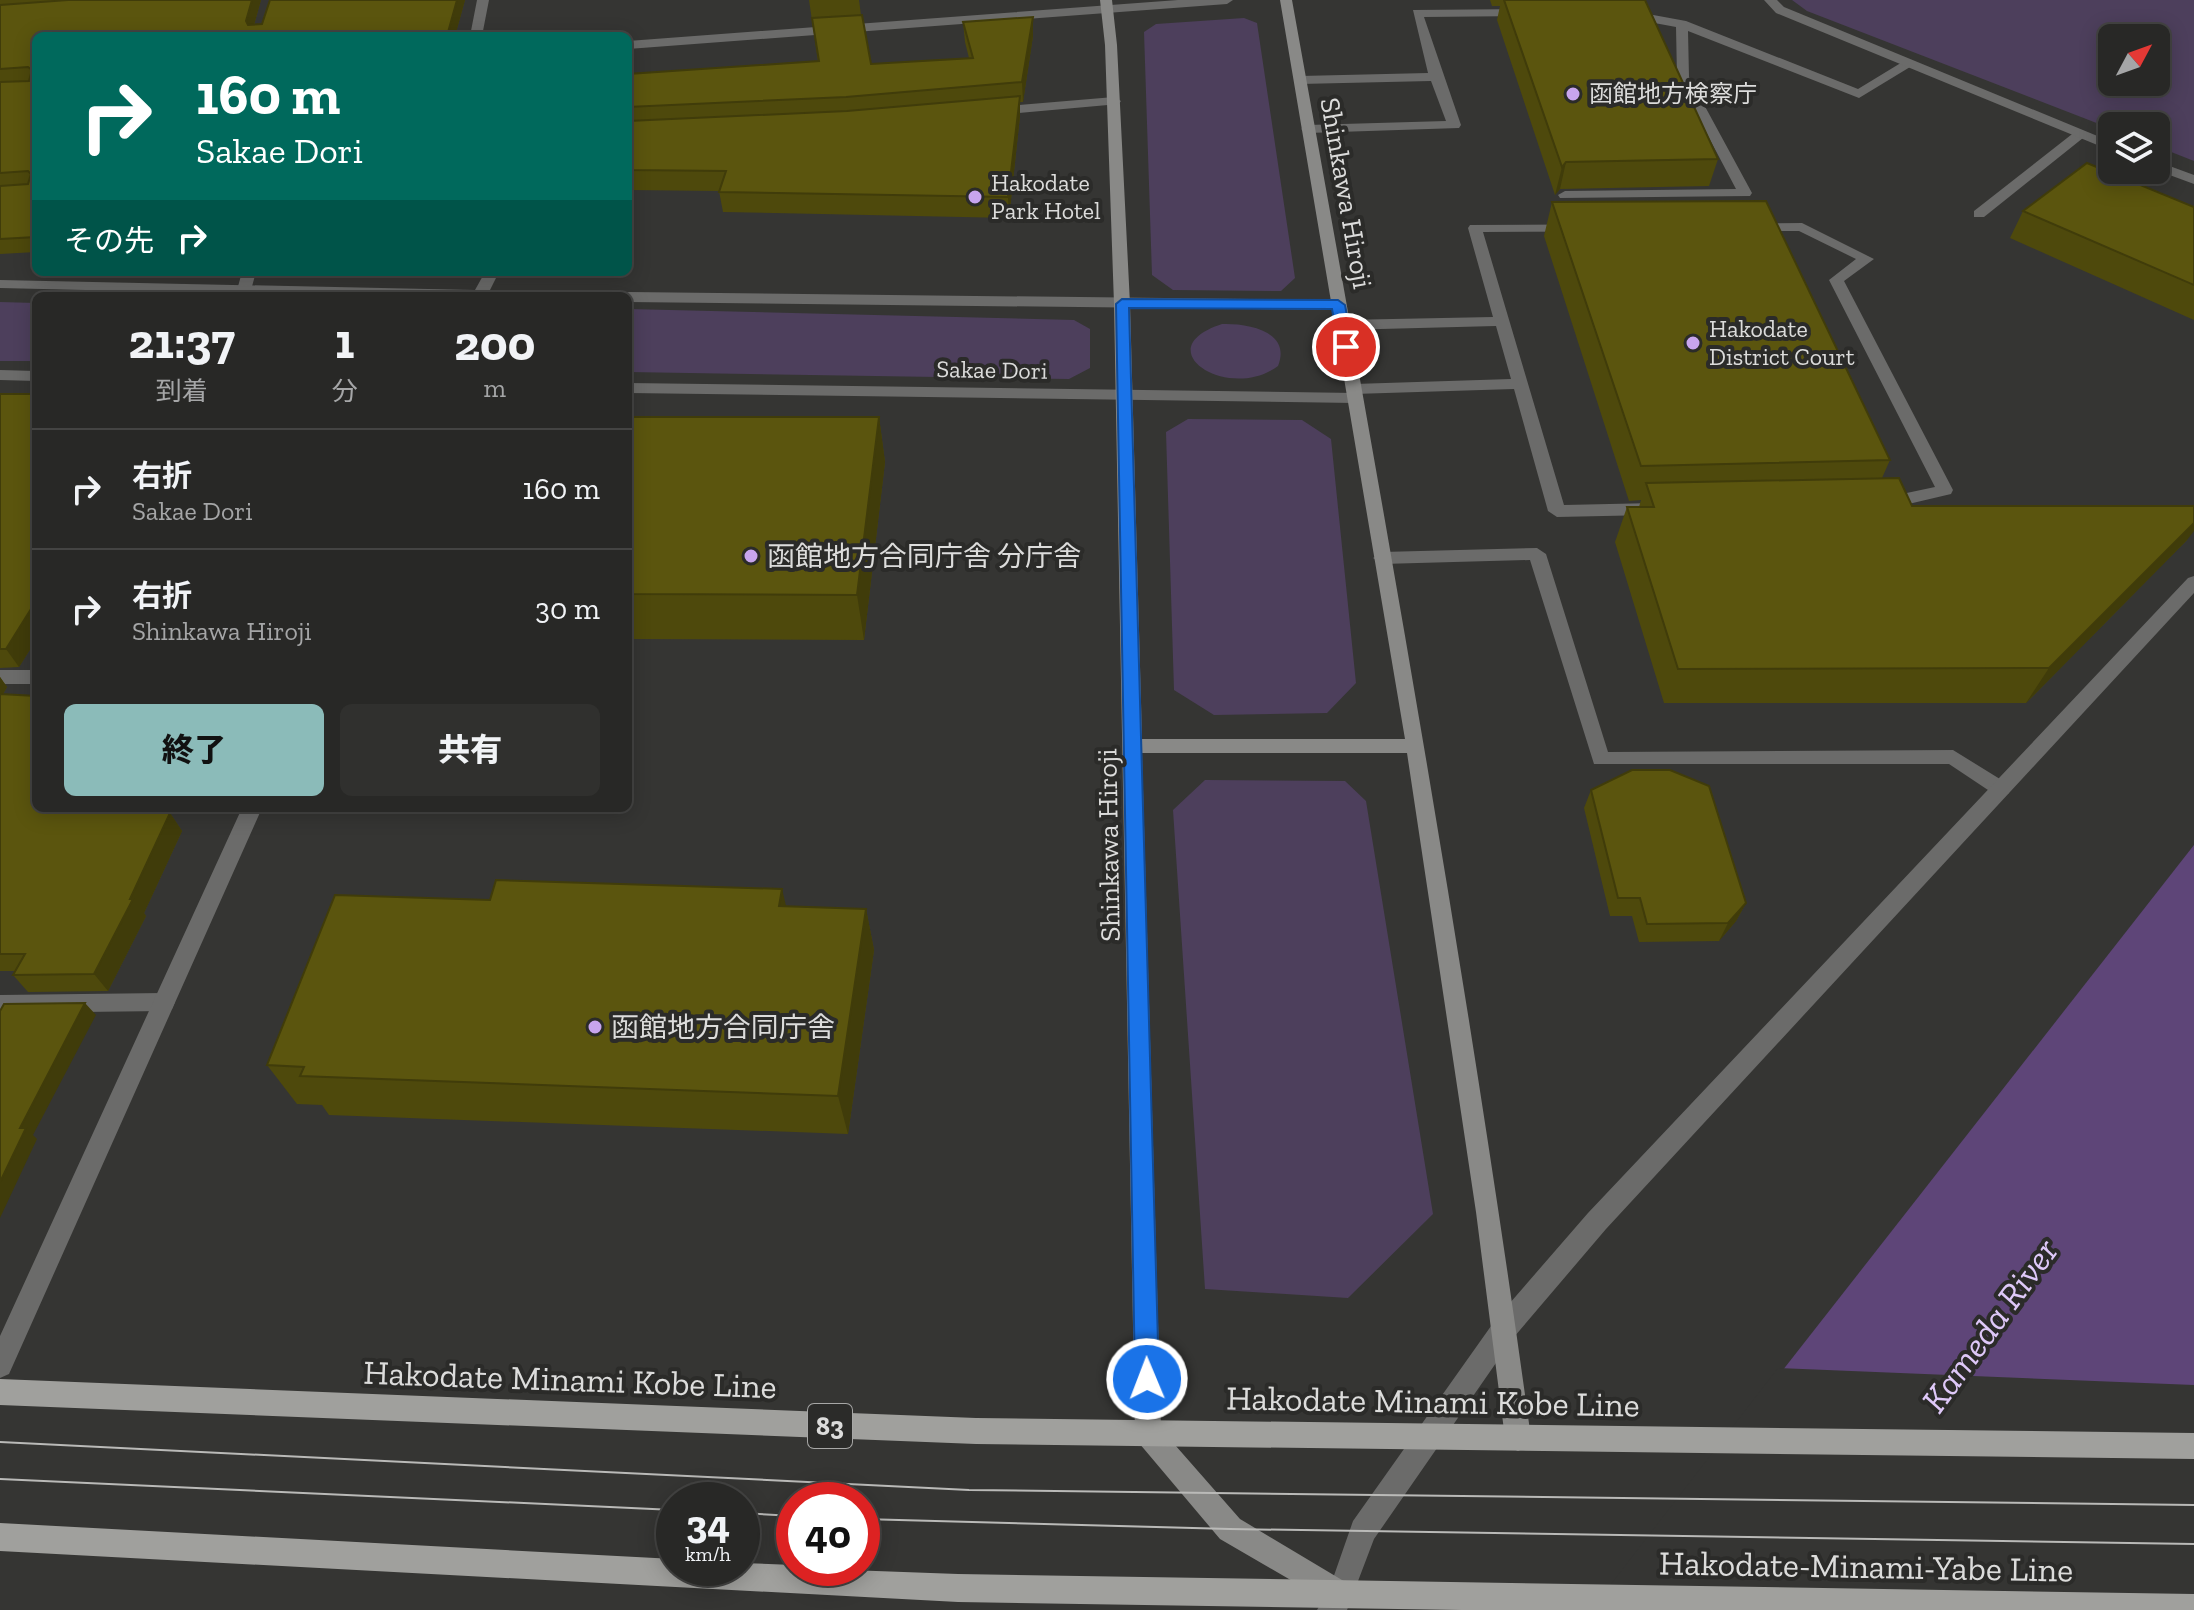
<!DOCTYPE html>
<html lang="ja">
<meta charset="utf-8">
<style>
:root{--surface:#282826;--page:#30302e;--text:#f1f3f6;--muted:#a5a6a7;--line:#444443;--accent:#8bbbb9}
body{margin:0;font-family:"Zilla Slab","Noto Sans JP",serif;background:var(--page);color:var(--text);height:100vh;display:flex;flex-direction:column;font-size:30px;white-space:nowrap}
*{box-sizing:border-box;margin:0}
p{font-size:26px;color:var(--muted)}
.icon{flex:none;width:44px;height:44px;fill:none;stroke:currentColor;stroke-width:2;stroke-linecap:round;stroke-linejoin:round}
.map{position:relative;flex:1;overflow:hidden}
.side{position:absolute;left:32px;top:292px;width:600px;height:520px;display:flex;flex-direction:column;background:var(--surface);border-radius:12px;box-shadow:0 4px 20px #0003,0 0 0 2px var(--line)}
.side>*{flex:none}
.top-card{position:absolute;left:32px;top:32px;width:600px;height:244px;border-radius:12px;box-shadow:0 4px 20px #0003,0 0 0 2px var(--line);background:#00695c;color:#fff;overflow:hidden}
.needle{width:52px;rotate:49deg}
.tools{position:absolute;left:2098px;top:24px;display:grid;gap:16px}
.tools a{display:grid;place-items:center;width:72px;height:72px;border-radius:12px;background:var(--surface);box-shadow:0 4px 20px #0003,0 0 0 2px var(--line);font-size:40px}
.speed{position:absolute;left:656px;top:1482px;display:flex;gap:16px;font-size:40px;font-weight:700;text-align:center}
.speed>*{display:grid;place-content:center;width:104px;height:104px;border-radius:50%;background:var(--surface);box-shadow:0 4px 20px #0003,0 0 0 2px var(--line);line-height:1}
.speed small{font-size:20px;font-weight:400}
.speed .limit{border:12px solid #d22;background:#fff;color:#111}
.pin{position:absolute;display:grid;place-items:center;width:68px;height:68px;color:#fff;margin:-34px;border:4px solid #fff;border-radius:50%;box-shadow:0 2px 8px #0007}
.me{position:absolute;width:88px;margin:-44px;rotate:359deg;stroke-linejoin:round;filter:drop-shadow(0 0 6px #0008)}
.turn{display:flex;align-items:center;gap:28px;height:168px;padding:0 32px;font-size:36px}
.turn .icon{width:104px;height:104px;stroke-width:2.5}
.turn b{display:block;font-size:56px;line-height:68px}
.then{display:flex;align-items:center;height:76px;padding:0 32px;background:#0003;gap:16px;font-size:30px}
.eta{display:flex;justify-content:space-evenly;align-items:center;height:136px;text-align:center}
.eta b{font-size:48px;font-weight:800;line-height:56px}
.primary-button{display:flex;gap:16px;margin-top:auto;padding:16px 32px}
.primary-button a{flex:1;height:92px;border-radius:12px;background:var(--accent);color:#111;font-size:32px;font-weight:800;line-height:92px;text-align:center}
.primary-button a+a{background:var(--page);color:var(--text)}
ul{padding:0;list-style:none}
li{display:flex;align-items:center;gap:24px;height:120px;padding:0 32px;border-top:2px solid var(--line)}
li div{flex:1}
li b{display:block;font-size:30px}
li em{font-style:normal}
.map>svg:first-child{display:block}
</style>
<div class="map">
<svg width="2194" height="1610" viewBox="0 0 2194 1610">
<rect width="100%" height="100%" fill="#353533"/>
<!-- green -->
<path fill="#4d3f5c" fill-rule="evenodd" d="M1792,0H2194V161L2156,146V126H2112V129L1807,11ZM2156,38V82H2112V38Z
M1244,18L1257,23L1295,278L1281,291L1173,290L1152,275L1144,32L1156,24Z
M0,302L36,303V361H0Z
M628,309L1074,320L1090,329V368L1069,379L628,372Z
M1222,324C1247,323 1292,331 1278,366C1228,403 1145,349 1222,324Z
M1188,419L1302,420L1331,439L1356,683L1327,713L1214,715L1174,690L1166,432Z
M1205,780L1345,781L1366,801L1433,1214L1348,1298L1205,1289L1173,810Z"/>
<!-- water -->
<path fill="#5e4578" d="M2194,845V1590L1595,1610Z"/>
<!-- pier -->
<path fill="#353533" d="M1778,1368L2194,1385V1598L2187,1610H1591Z"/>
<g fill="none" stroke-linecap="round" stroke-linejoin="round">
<!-- lane -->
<path fill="#6b6b6a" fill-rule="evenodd" d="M1526,9L1530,10V16L1424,17L1461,125L1459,128L1308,133L1301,129L1308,125L1446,121L1431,81L1300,84L1294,80L1300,76L1428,73L1413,10Z
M1626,10L1686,21L1858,89L1904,61L1915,64L1859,98L1688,31L1689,77L1752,193L1750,196L1560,198L1558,195L1565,191L1736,189L1677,77L1676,27L1622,17L1620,14Z
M1114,97L1121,101L1119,104L995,115L988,111L995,107Z
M2076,131L2088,134L1984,217H1974V211Z
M1802,223L1874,259L1844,281L1953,490L1951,494L1883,510L1557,517L1548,511L1514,389L1354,394L1346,389L1354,384L1511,379L1496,326L1342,330L1334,325L1342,320L1493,317L1468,228L1470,225ZM1799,231L1856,259L1829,280L1935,487L1883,498L1564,505L1483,232Z
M242,272H256L251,290L244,294L237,290Z
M1537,548L1546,554L1608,752L1953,750L2008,784L2011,789L2008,794H1994L1949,764H1594L1530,560L1382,564L1373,558L1382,552Z
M164,993L172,995L175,1002L172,1009L164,1011L0,1013V995Z"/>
<!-- street -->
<path fill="#6b6b6a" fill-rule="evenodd" d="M477,0H489L482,36H470Z
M1178,0H1233L1227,4L628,49V41Z
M1764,0H1777L1784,7L2112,142V151L1776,13Z
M2156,161L2194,175V184L2156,170Z
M485,272H499L490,290L539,291L547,296H337L0,288V280L475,290Z
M628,292L1338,300L1346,305L1338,310L628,302V296H621Z
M0,370L36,371V381L0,380Z
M628,383L1355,393L1363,398L1355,403L628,393Z
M2194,576V593L1606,1229L1514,1337L1374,1539L1347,1610H1317L1330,1587L1353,1521L1496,1319L1588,1213L2188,578Z
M0,670H36V684H0Z
M242,808H262L9,1374L0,1378V1336Z"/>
<!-- secondary -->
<path fill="#898987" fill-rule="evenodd" d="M1100,0H1112L1117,45L1130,304L1142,739H1405L1280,0H1292C1378,478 1465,956 1531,1438L1527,1447L1518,1451L1509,1447L1505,1438L1476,1212L1407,753H1142L1161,1429L1240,1519L1347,1583L1351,1593L1347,1603L1337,1607L1220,1539L1139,1443L1135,1434L1114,304L1105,45Z"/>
<!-- primary -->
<path fill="#a0a09d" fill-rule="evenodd" d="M0,1379L976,1418L2194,1433V1459L976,1444L0,1405Z
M0,1523L674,1559V1568H742V1563L794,1565V1568L958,1574L2194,1594V1610H1461L958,1602L0,1551Z"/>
<!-- tram -->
<path stroke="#babab8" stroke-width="2" d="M0,1442L969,1490L2194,1505
M0,1479L674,1510
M742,1513L794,1516
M862,1519L1230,1529L2194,1544"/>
</g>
<!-- wall -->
<path fill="#4e490c" d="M0,0H261L254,25L262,24L270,0H465L455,36H36V252L0,254Z
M809,0H859L861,15L871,64L969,58L965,42L963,22L1033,17V36L1023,102H1020V116L1009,218L723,212L719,191L628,190V74L818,61Z
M1490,0H1645L1718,159L1709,186L1560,189L1555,195L1497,20L1500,6H1492Z
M1552,202L1890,460L1882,478L1912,506L2187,540L2026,703H1664L1615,542L1627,507H1639L1641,500L1629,501L1544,236Z
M2194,207V320L2010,238L2023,211Z
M0,394H36V640L19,667L0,668Z
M628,417H879L885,462L864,640L628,639Z
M0,677L7,687L3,694L36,808H136L134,813H170L182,831L144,913L146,916L108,991L28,992L13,975L16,971H0Z
M1591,790L1746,903L1736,921L1719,941L1639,942L1632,916H1610L1584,808Z
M490,900L866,909L874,950L848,1134L329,1115L322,1105L297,1104L267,1065Z"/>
<!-- shaded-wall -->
<path fill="#403c0a" d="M252,0H261L251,35L246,21Z
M457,0H465L455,36H447Z
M1033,17V36L1023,102L1022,82Z
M1020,96V116L1009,218L1008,197Z
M1566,162L1560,189L1555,195L1562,167Z
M879,417L885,462L864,640L857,595Z
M2194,523V531L2187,540L2026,703L2049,668Z
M36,601V640L19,667L6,649Z
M0,677L7,687L0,699Z
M115,808H136L126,830L113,812Z
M170,813L182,831L144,913L146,916L108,991L94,974Z
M782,889L792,931L779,906Z
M1746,903L1736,921L1719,941L1728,923Z
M866,909L874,950L848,1134L838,1096Z
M85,1003L96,1015L33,1135L37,1139L0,1218V1182L20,1128Z"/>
<!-- building -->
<path fill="#5b550e" stroke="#403c0a" stroke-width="2" d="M68,0H252L246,21L248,25L262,24L270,0H457L447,36H36V237L0,239V186L28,184L31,174L28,171L0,173V82L29,81L32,70L28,67L0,69V5Z
M1504,0H1645L1718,159L1566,162L1562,167Z
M862,15L871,64L973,58L963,22L1033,17L1022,82L846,97L628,107V74L819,61L812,18Z
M1020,96L1008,197L719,192L726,171L628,170V121L847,111Z
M2087,163L2194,207V285L2023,211Z
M1766,201L1890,460L1641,466L1552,202Z
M0,394H36V601L6,649H0Z
M628,417H879L857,595L628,594Z
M1899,478L1912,506H2194V523L2049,668L1678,669L1627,507H1654L1646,483Z
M0,694L36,696V808H115L113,812L170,813L130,899H133L94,974L13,975L25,954H0Z
M1632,770H1670L1709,786L1746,903L1728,923L1647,924L1640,898H1618L1591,790Z
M496,880L782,889L779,906L866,909L838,1096L300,1076L304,1067L267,1065L335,895L490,900Z
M85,1003L20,1128H26L0,1182V1011L4,1004Z"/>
<!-- route -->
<path fill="#1a73e8" stroke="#114b97" stroke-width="2" d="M1338,300L1345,305L1353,347L1346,351L1339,347L1332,309L1129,308L1159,1379L1155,1387L1147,1391L1139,1387L1135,1379L1116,304L1122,299Z"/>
<!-- markers -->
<g fill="#c8a5ee" stroke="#2b2b29" stroke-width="3">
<circle cx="1573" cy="94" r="8"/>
<circle cx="975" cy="197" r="8"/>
<circle cx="1693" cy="343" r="8"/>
<circle cx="751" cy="556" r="8"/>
<circle cx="595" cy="1027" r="8"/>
</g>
<g text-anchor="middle" stroke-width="8" stroke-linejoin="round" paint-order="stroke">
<!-- far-poi labels -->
<g font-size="24" fill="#dcdcdb" stroke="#2b2b29" text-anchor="start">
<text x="1589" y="102">函館地方検察庁</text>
<text x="991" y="191">Hakodate<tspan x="991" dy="28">Park Hotel</tspan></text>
<text x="1709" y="337">Hakodate<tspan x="1709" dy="28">District Court</tspan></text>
</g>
<!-- far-street labels -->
<g font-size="24" fill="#dcdcdb" stroke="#2b2b29">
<text transform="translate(992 370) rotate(1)" y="8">Sakae Dori</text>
</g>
<!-- shield labels -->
<rect fill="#2b2b29" stroke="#a7a7a6" stroke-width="2" x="808" y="1404" width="44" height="44" rx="6"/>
<g font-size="26" font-weight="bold" fill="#dcdcdb">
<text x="830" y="1435">83</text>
</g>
<!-- street labels -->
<g font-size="28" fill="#dcdcdb" stroke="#2b2b29">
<text transform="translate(1347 193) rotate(80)" y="10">Shinkawa Hiroji</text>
<text transform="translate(1108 845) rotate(-91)" y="10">Shinkawa Hiroji</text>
</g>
<!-- poi labels -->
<g font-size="28" fill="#dcdcdb" stroke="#2b2b29" text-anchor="start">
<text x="767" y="566">函館地方合同庁舎 分庁舎</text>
<text x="611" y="1037">函館地方合同庁舎</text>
</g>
<!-- near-street labels -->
<g font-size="34" fill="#dcdcdb" stroke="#2b2b29">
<text transform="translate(570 1379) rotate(2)" y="12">Hakodate Minami Kobe Line</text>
<text transform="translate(1433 1401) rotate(1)" y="12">Hakodate Minami Kobe Line</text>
<text transform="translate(1866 1566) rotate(1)" y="12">Hakodate-Minami-Yabe Line</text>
</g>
<!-- near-water labels -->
<g font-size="36" font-style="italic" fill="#dec8f8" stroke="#2b2b29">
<text transform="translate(1989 1325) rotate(-54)" y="13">Kameda River</text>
</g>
</g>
</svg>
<div class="tools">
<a><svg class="needle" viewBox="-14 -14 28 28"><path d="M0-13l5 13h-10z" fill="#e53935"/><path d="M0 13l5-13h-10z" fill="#a5a6a7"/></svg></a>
<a><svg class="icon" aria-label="layers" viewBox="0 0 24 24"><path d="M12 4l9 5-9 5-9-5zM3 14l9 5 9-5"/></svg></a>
</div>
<div class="speed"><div>34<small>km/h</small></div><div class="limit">40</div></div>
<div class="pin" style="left:1346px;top:347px;background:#d93025"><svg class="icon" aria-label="arrive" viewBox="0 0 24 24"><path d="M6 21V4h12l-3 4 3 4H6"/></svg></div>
<svg class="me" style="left:1147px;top:1379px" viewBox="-20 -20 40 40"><circle r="17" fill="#1a73e8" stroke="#fff" stroke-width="3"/><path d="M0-11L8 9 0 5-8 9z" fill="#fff"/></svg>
<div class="top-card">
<div class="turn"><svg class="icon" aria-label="right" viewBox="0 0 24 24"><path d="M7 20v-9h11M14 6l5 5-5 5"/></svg><div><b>160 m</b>Sakae Dori</div></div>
<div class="then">その先<svg class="icon" aria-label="right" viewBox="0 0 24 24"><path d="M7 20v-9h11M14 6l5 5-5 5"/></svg></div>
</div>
<section class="side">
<div class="eta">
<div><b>21:37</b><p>到着</p></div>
<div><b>1</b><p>分</p></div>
<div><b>200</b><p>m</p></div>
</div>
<ul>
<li><svg class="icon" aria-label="right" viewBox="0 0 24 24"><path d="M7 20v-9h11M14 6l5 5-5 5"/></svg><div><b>右折</b><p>Sakae Dori</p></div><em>160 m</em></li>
<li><svg class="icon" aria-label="right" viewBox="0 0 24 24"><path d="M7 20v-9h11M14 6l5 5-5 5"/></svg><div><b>右折</b><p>Shinkawa Hiroji</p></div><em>30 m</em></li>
</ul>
<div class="primary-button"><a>終了</a><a>共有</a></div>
</section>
</div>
